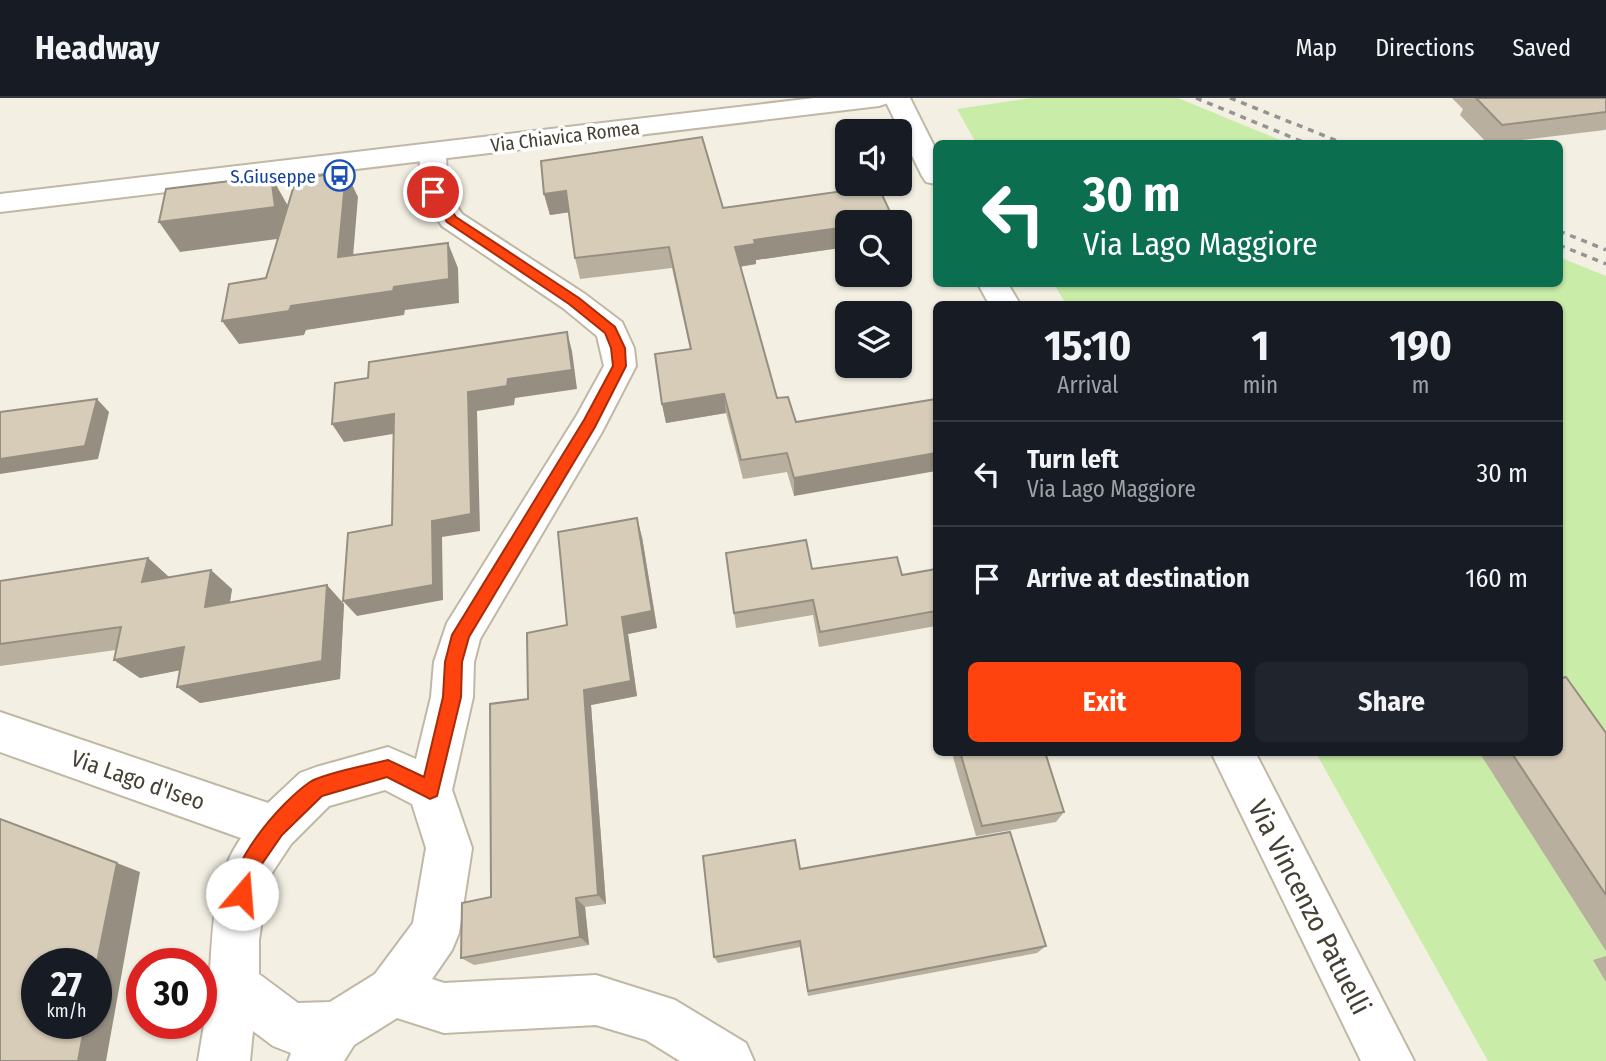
<!DOCTYPE html>
<style>
:root{--surface:#171b24;--page:#20242c;--text:#f1f3f6;--muted:#9ea1a6;--line:#363941;--accent:#ff430f}
body{margin:0;font-family:"Fira Sans Condensed",sans-serif;background:var(--page);color:var(--text);height:100vh;display:flex;flex-direction:column;font-size:26px;white-space:nowrap}
*{box-sizing:border-box;margin:0}
p{font-size:23px;color:var(--muted)}
.icon{flex:none;width:38px;height:38px;fill:none;stroke:currentColor;stroke-width:2;stroke-linecap:round;stroke-linejoin:round}
.map{position:relative;flex:1;overflow:hidden}
.drawer{position:absolute;left:933px;top:203px;width:630px;height:455px;display:flex;flex-direction:column;background:var(--surface);border-radius:10px;box-shadow:0 2px 5px #0004}
.drawer>*{flex:none}
.banner{position:absolute;left:933px;top:42px;width:630px;height:147px;border-radius:10px;box-shadow:0 2px 5px #0004;background:#0b6e4f;color:#fff;overflow:hidden}
.controls{position:absolute;left:835px;top:21px;display:grid;gap:14px}
.controls a{display:grid;place-items:center;width:77px;height:77px;border-radius:10px;background:var(--surface);box-shadow:0 2px 5px #0004;font-size:35px}
.speed{position:absolute;left:21px;top:850px;display:flex;gap:14px;font-size:35px;font-weight:700;text-align:center}
.speed>*{display:grid;place-content:center;width:91px;height:91px;border-radius:50%;background:var(--surface);box-shadow:0 2px 5px #0004;line-height:1}
.speed small{font-size:18px;font-weight:400}
.speed .limit{border:10px solid #d22;background:#fff;color:#111}
.pin{position:absolute;display:grid;place-items:center;width:60px;height:60px;color:#fff;margin:-30px;border:4px solid #fff;border-radius:50%;box-shadow:0 2px 7px #0007}
.me{position:absolute;width:77px;margin:-38px;rotate:18deg;stroke-linejoin:round;filter:drop-shadow(0 0 5px #0008)}
.turn{display:flex;align-items:center;gap:24px;height:147px;padding:0 35px;font-size:32px}
.turn .icon{width:91px;height:91px;stroke-width:2.5}
.turn b{display:block;font-size:49px;line-height:60px}
.eta{display:flex;justify-content:space-evenly;align-items:center;height:119px;text-align:center}
.eta b{font-size:42px;font-weight:700;line-height:49px}
.cta{display:flex;gap:14px;margin-top:auto;padding:14px 35px}
.cta a{flex:1;height:80px;border-radius:10px;background:var(--accent);color:#fff;font-size:28px;font-weight:700;line-height:80px;text-align:center}
.cta a+a{background:var(--page);color:var(--text)}
ul{padding:0;list-style:none}
li{display:flex;align-items:center;gap:21px;height:105px;padding:0 35px;border-top:2px solid var(--line)}
li div{flex:1}
li b{display:block;font-size:26px}
li em{font-style:normal}
header{display:flex;align-items:center;gap:42px;box-sizing:border-box;height:98px;padding:0 35px;background:var(--surface);border-bottom:2px solid var(--line)}
header strong{font-size:33px}
nav{display:flex;gap:38px;margin-inline-start:auto;font-size:24px}
.map>svg:first-child{display:block}
</style>
<header>
<strong>Headway</strong>
<nav><a>Map</a><a>Directions</a><a>Saved</a></nav>
</header>
<div class="map">
<svg width="1606" height="963" viewBox="0 0 1606 963">
<rect width="100%" height="100%" fill="#f3f0e3"/>
<!-- green -->
<path fill="#c9eca8" d="M1032,0H1178L1287,45H976L957,11Z
M1559,159L1606,178V963H1488L1316,655L1559,654V206H1066L1054,186H1559Z"/>
<g fill="none" stroke-linecap="round" stroke-linejoin="round">
<defs>
<path id="minor" d="M884,0H910L936,52V86L926,84L922,78Z
M433,45L443,47L446,53L447,94L462,116L585,196L622,224L634,250L636,268L602,334L480,541L474,564L473,599L452,692L472,750L459,835L452,852L432,881L444,885L596,877L675,902L746,945L754,963H680L646,942L596,927L444,935L397,920L354,947L344,963H288L291,955L273,948L253,933L250,963H198C202,938 207,913 209,887C213,837 211,783 241,740L0,654V614L268,705L300,675L316,669L388,649L416,661L431,599L434,564L447,525L577,317L604,268L597,238L563,210L442,128L419,94L420,53L423,47ZM385,692L412,706L426,750L413,825L375,876L330,904L298,905L259,876V842L268,781L291,746L329,708Z
M978,186H1008L1020,206H989Z
M1211,654H1255L1414,963H1361Z"/>
<path id="tertiary" d="M814,0H892L888,5L879,8L0,114V96Z"/>
</defs>
<!-- minor casing -->
<use href="#minor" stroke="#c0b8a5" stroke-width="4"/>
<!-- tertiary casing -->
<use href="#tertiary" stroke="#c0b8a5" stroke-width="4"/>
<!-- minor -->
<use href="#minor" fill="#fff" fill-rule="evenodd"/>
<!-- tertiary -->
<use href="#tertiary" fill="#fff" fill-rule="evenodd"/>
<!-- rail -->
<path stroke="#949494" stroke-width="3.5" stroke-dasharray="6 6" stroke-linecap="butt" d="M1196,0L1308,46
M1230,0L1345,46
M1559,133L1606,152
M1559,147L1606,166"/>
</g>
<!-- wall -->
<path fill="#b8af9e" d="M1452,0H1606V31L1605,32L1488,46L1460,17L1463,11Z
M544,96L723,110L892,118L891,124H847V149L756,162V166L740,169L777,300L796,324L794,398L787,374L743,381L726,315L666,325L662,306L690,251L672,170L580,181L575,160L569,114L550,117Z
M642,439L657,530L628,536L637,598L591,607L606,806L585,809L589,847L474,867L461,860L491,799L528,601L567,527Z
M726,455L812,471L902,477L936,471V528L819,549L813,517L736,530Z
M148,460L169,479L232,491L230,504L344,506L340,581L200,605L180,572L140,580L114,562L116,552L0,568V483Z
M1606,635V853L1479,654H1559Z
M955,654H1045L1064,714L1056,724L976,738L953,659Z
M800,771L1046,848L1037,855L808,898L800,849L718,865L714,859Z
M1606,858V884L1593,862Z"/>
<!-- shaded-wall -->
<path fill="#968f81" d="M346,74L358,99L351,183L338,159Z
M271,78L288,108L292,139L180,154L159,124Z
M566,93L571,114L550,117L544,96Z
M892,118L891,124H850Z
M847,129V149L756,162V166L736,169L735,149L754,142Z
M448,145L458,170L459,205L405,212L404,217L306,232L304,237L239,246L222,223L291,208L394,189Z
M567,234L572,253L577,291L515,300L514,307L477,313L480,433L442,439L443,502L357,518L343,503L432,423L468,294L508,281Z
M724,296L726,315L666,325L662,306Z
M97,301L109,314L98,361L0,376V361Z
M394,316L405,334L344,344L332,326Z
M936,355V373L794,398V380Z
M637,420L642,439L657,530L628,536L637,598L591,607L606,806L598,797L584,592Z
M148,460L170,480L142,484Z
M211,472L232,491L226,527L205,509Z
M327,487L344,506L340,581L200,605L177,589Z
M184,549L207,567L140,580L114,562Z
M117,765L140,774L106,963H78L85,926H96V869Z
M576,800L585,809L589,847L580,839Z"/>
<!-- building -->
<path fill="#d6ccb8" stroke="#968f81" stroke-width="2" d="M1476,0H1606V14L1502,27Z
M702,39L723,110L878,88L892,118L847,124V129L754,142L755,146L735,149L777,300L788,299L796,324L936,301V355L794,380L787,355L741,362L724,296L662,306L655,256L691,251L669,149L575,160L566,93L544,96L541,63Z
M346,74L338,159L448,145L449,181L394,189L393,193L291,208L289,213L222,223L229,186L266,180L296,81Z
M271,78L275,109L159,124L166,91Z
M567,234L572,272L508,281L507,288L468,294L471,416L432,423L433,487L343,503L348,435L392,427L394,316L332,326L335,285L368,280L369,264Z
M97,301L85,348L0,361V314Z
M637,420L652,513L622,519L631,583L584,592L598,797L576,800L580,839L461,860L462,805L491,799L490,606L528,601L527,535L567,527L558,434Z
M806,442L812,471L897,459L902,477L936,471V513L820,534L813,502L734,515L726,455Z
M148,460L142,484L211,472L205,509L327,487L322,563L177,589L184,549L114,562L121,529L0,546V483Z
M1566,579L1606,635V797L1511,654H1559V581Z
M960,654H1045L1064,714L982,728Z
M0,721L117,765L96,869V866H37V926H85L78,963H0Z
M1010,734L1046,848L808,893L800,843L714,859L703,758L795,742L800,771Z"/>
<!-- route -->
<path fill="#ff430f" stroke="#a62c0a" stroke-width="2" d="M429,91H437L456,119L579,200L615,229L625,250L626,268L595,329L469,539L462,564L461,599L437,698L430,701L387,679L322,698L282,737L255,776L249,803L242,805L235,803C222,770 283,702 310,684C324,675 369,667 388,662L424,679L443,599L445,564L452,537L584,322L613,268L611,250L605,235L569,206L447,124L427,94Z"/>
<!-- icons -->
<defs>
<symbol id="bus-ring" viewBox="-11 -11 22 22"><circle r="9.5" fill="#fff" stroke="#1a4fb4" stroke-width="1.5"/><path d="M-5-6H5V4H4V6H2V4H-2V6H-4V4H-5ZM-3.5-4V0h7V-4ZM-3.5 1.2v1.5H-2V1.2ZM2 1.2v1.5H3.5V1.2Z" fill="#1a4fb4"/></symbol>
</defs>
<g fill-rule="evenodd">
<use href="#bus-ring" x="322" y="60" width="35" height="35"/>
</g>
<g text-anchor="middle" stroke-width="7" stroke-linejoin="round" paint-order="stroke">
<!-- far-street labels -->
<g font-size="19" fill="#464033" stroke="#fff">
<text transform="translate(565 38) rotate(-7)" y="7">Via Chiavica Romea</text>
</g>
<!-- far-transit labels -->
<g font-size="19" fill="#164399" stroke="#fff" text-anchor="end">
<text x="316" y="85">S.Giuseppe</text>
</g>
<!-- street labels -->
<g font-size="23" fill="#464033" stroke="#fff">
<text transform="translate(138 682) rotate(19)" y="8">Via Lago d'Iseo</text>
</g>
<!-- near-street labels -->
<g font-size="28" fill="#464033" stroke="#fff">
<text transform="translate(1310 809) rotate(63)" y="10">Via Vincenzo Patuelli</text>
</g>
</g>
</svg>
<div class="controls">
<a><svg class="icon" aria-label="sound" viewBox="0 0 24 24"><path d="M4 9h4l5-4v14l-5-4H4zM17 9q2 3 0 6"/></svg></a>
<a><svg class="icon" aria-label="search" viewBox="0 0 24 24"><circle cx="10" cy="10" r="6"/><path d="M15 15l6 6"/></svg></a>
<a><svg class="icon" aria-label="layers" viewBox="0 0 24 24"><path d="M12 4l9 5-9 5-9-5zM3 14l9 5 9-5"/></svg></a>
</div>
<div class="speed"><div>27<small>km/h</small></div><div class="limit">30</div></div>
<div class="pin" style="left:433px;top:94px;background:#d93025"><svg class="icon" aria-label="arrive" viewBox="0 0 24 24"><path d="M6 21V4h12l-3 4 3 4H6"/></svg></div>
<svg class="me" style="left:242px;top:796px" viewBox="-20 -20 40 40"><circle r="19" fill="#fff"/><path d="M0-13L10 11 0 6-10 11z" fill="#ff430f"/></svg>
<div class="banner">
<div class="turn"><svg class="icon" aria-label="left" viewBox="0 0 24 24"><path d="M17 20v-9H6M10 6l-5 5 5 5"/></svg><div><b>30 m</b>Via Lago Maggiore</div></div>
</div>
<section class="drawer">
<div class="eta">
<div><b>15:10</b><p>Arrival</p></div>
<div><b>1</b><p>min</p></div>
<div><b>190</b><p>m</p></div>
</div>
<ul>
<li><svg class="icon" aria-label="left" viewBox="0 0 24 24"><path d="M17 20v-9H6M10 6l-5 5 5 5"/></svg><div><b>Turn left</b><p>Via Lago Maggiore</p></div><em>30 m</em></li>
<li><svg class="icon" aria-label="arrive" viewBox="0 0 24 24"><path d="M6 21V4h12l-3 4 3 4H6"/></svg><div><b>Arrive at destination</b></div><em>160 m</em></li>
</ul>
<div class="cta"><a>Exit</a><a>Share</a></div>
</section>
</div>
